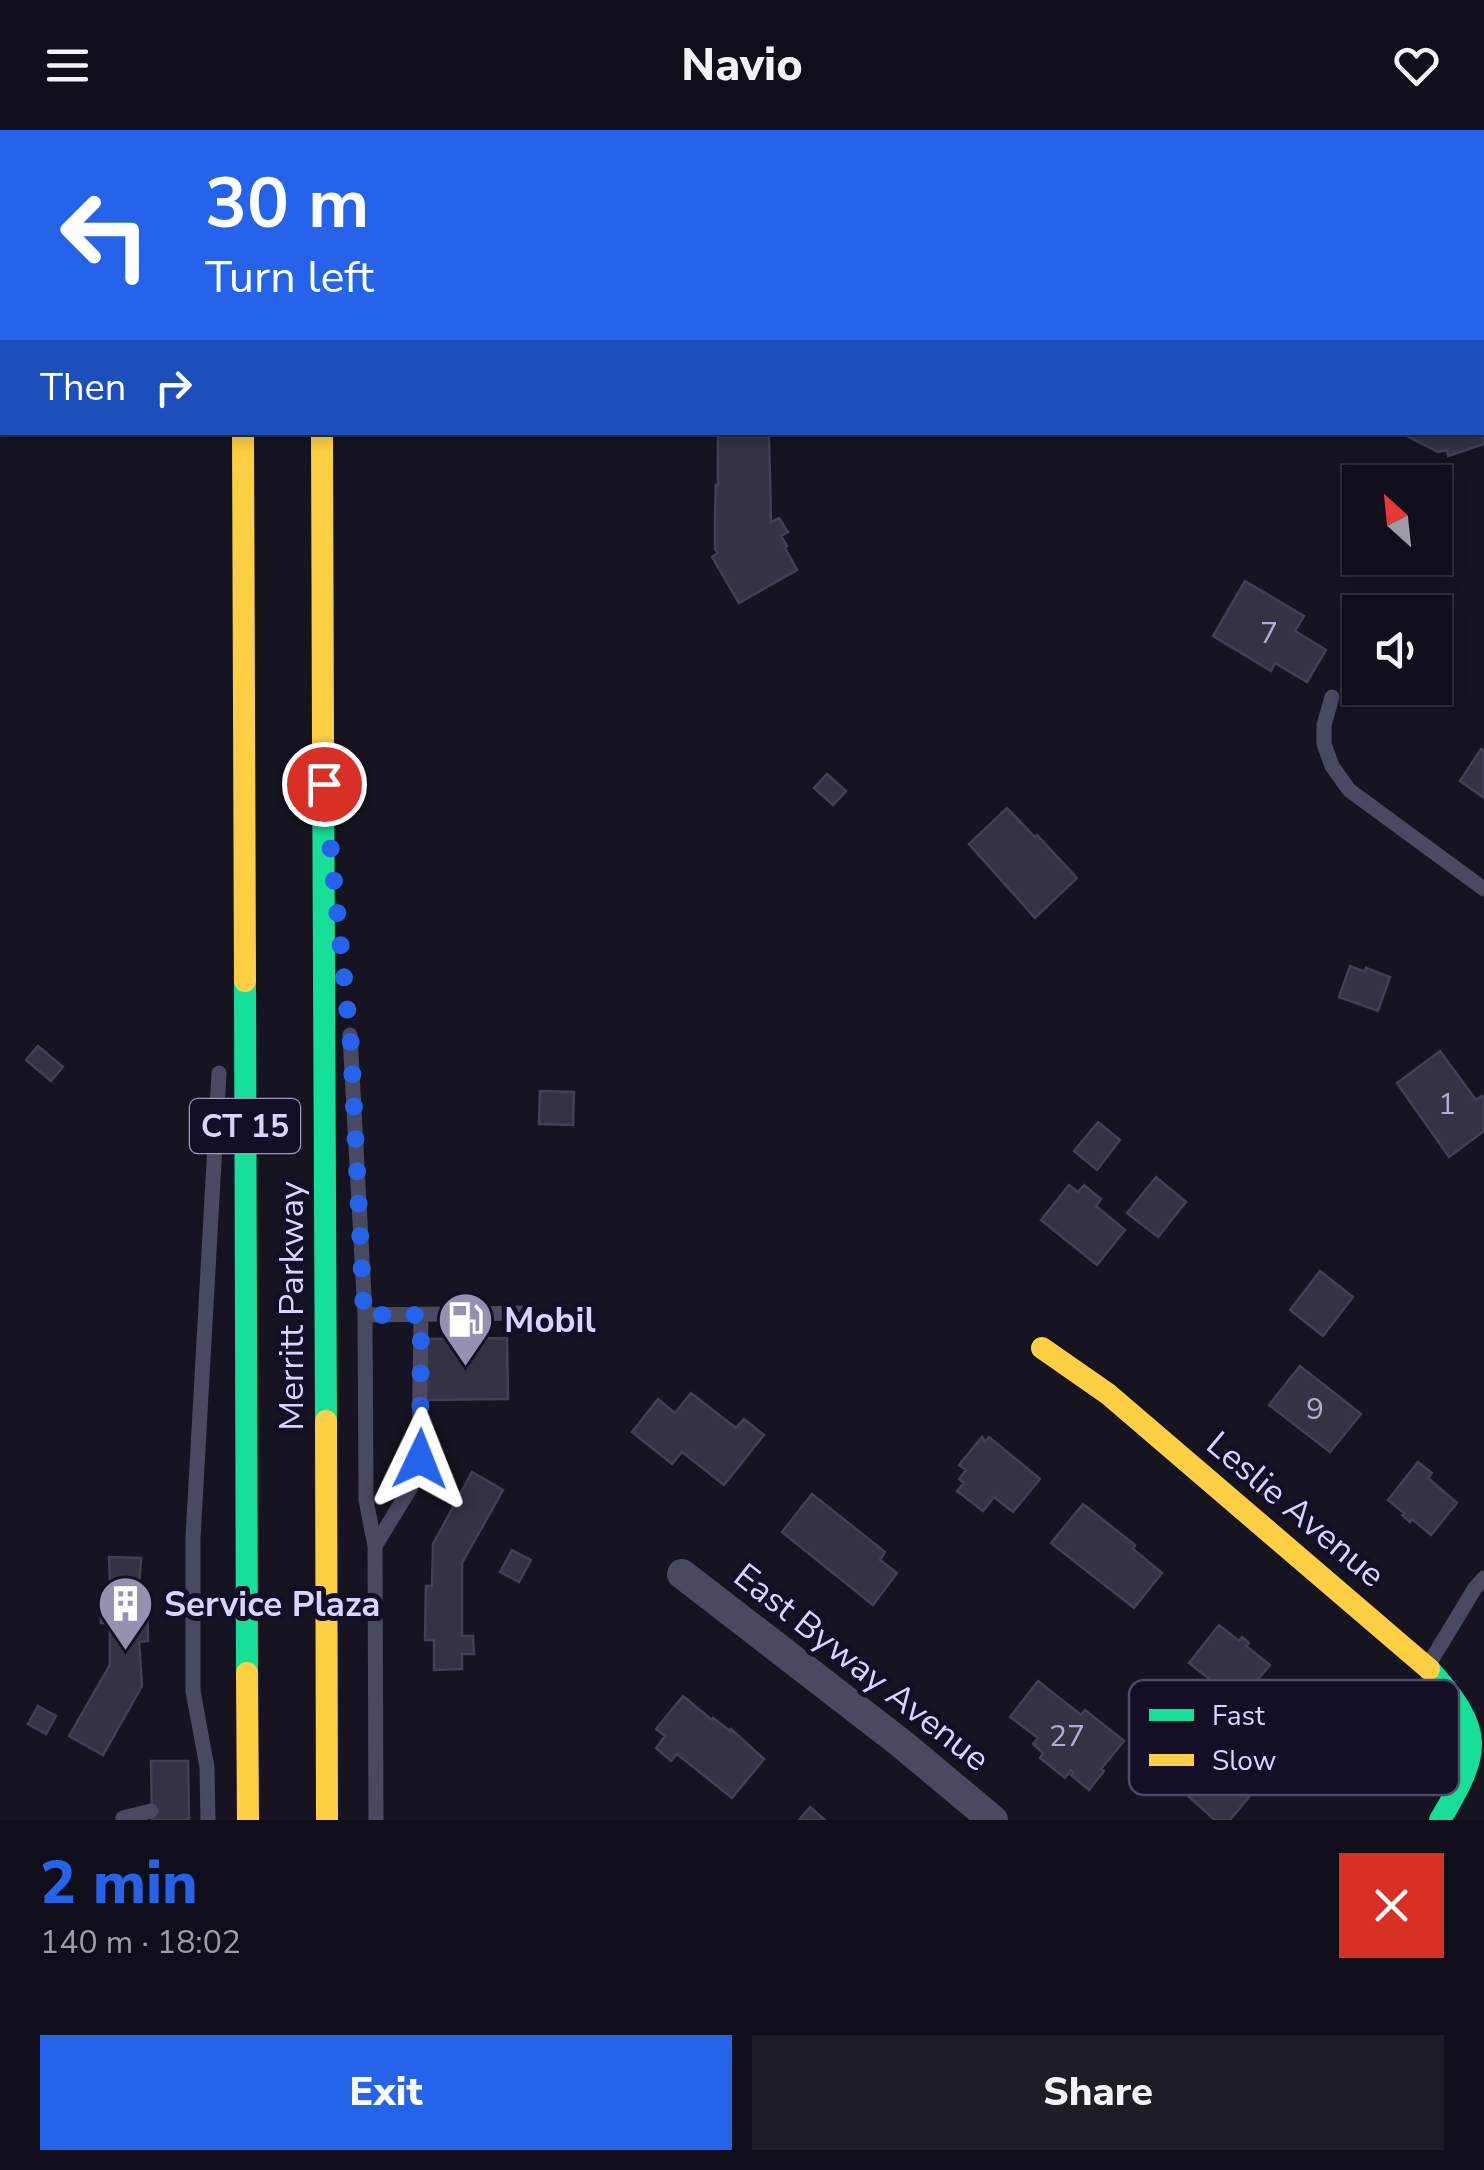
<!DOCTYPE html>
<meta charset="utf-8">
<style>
:root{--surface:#100f19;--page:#1e1d26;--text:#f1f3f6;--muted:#9c9ca2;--line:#302f38;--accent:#2563eb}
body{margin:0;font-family:"Nunito Sans",sans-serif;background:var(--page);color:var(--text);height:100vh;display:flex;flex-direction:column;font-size:38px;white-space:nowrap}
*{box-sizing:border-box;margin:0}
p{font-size:32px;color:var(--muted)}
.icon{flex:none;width:55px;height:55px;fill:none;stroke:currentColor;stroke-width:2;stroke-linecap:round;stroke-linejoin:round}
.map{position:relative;height:1690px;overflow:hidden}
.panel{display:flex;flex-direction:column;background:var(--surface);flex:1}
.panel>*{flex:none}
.banner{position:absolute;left:0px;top:0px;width:1485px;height:305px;box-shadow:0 5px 15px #0003,0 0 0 2px var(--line);background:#2563eb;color:#fff;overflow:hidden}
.needle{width:65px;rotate:333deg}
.tools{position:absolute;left:1342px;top:335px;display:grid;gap:20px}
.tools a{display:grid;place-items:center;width:110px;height:110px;border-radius:0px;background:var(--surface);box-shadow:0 5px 15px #0003,0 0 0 2px var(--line);font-size:50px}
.pin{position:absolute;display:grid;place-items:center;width:85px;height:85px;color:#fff;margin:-42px;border:5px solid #fff;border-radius:50%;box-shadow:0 2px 10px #0007}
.me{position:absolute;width:110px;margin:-55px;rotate:2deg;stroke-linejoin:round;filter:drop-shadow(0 0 8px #0008)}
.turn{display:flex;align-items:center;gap:35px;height:210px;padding:0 40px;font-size:45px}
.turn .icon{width:130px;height:130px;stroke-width:2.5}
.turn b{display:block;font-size:70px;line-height:85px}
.then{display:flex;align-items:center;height:95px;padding:0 40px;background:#0003;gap:20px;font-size:38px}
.round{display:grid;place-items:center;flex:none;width:105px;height:105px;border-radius:0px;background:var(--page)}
.summary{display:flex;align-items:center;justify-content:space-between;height:170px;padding:0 40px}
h1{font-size:60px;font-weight:800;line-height:75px;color:var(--accent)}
.primary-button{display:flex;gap:20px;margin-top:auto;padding:20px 40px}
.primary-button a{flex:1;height:115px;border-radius:0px;background:var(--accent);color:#fff;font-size:40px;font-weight:800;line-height:115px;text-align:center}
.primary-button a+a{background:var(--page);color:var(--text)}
header{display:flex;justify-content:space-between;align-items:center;height:130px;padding:0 40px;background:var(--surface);font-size:45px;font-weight:800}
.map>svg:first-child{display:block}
</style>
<header><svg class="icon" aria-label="menu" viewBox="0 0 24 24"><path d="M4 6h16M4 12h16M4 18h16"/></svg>Navio<svg class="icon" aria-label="heart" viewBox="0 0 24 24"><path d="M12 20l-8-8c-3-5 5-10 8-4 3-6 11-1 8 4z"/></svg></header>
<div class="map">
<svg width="1484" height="1690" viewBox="0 0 1484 1690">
<rect width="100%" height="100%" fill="#161421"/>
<!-- building -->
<path fill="#343243" stroke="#433f54" stroke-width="2.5" d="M948,0H1023L1021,2H950Z
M1482,266L1484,314L1448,326L1447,320L1438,322L1399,302H1482Z
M718,306H769L771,392L779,388L788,402L781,406L787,416L785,418L797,440L739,473L712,427L718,423L715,419V386L716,355H718Z
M1245,451L1304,486L1295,501L1326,520L1307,552L1275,533L1271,541L1213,506Z
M1481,619L1484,621V668L1460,651Z
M827,644L846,661L833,675L814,658Z
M1007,678L1035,707L1037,705L1077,748L1035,788L969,714Z
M1350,836L1365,842L1366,838L1390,847L1378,881L1339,867Z
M38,916L63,937L51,951L26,930Z
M1440,921L1476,970L1482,966L1484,968V1001L1449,1027L1397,953Z
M540,961L574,962L573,995L539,994Z
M1098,992L1120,1010L1097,1040L1074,1021Z
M1156,1047L1186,1072L1158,1107L1127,1083Z
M1069,1055L1078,1062L1084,1055L1101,1069L1096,1076L1125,1100L1097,1135L1041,1090Z
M1320,1141L1353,1167L1323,1206L1290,1180Z
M507,1208L508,1269L425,1270V1209Z
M1300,1236L1361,1284L1330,1322L1269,1275Z
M691,1263L736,1298L744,1289L764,1305L724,1355L682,1322L672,1334L632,1302L658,1269L675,1283Z
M982,1307L985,1312L989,1307L1040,1349L1013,1382L994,1367L983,1381L957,1361L964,1353L959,1349L966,1340L959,1335Z
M1418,1332L1432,1343L1428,1348L1457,1373L1431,1405L1412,1389L1410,1392L1402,1385L1404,1383L1388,1370Z
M472,1342L503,1360L462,1433V1506H473L474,1524H462V1539L434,1540V1510H425L426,1456H432L433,1414Z
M812,1364L885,1422L880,1430L897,1443L873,1475L782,1402Z
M1083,1374L1135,1415L1133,1419L1162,1443L1134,1478L1051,1413Z
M512,1420L531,1430L519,1452L500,1442Z
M109,1427L141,1428L139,1457H147L148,1511L139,1512L142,1556L103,1625L69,1606L110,1535V1493H101V1474L111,1475Z
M1219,1495L1239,1511L1242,1507L1249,1513L1246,1516L1270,1535L1239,1572L1189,1533Z
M1038,1551L1081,1585L1085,1580L1124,1611L1101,1639L1104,1641L1089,1660L1071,1645L1073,1642L1071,1640L1065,1648L1040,1628L1043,1623L1033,1614L1038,1608L1010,1587Z
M683,1566L712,1590L713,1588L730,1601L731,1599L764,1629L732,1668L677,1624L671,1631L656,1618L665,1606L656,1599Z
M38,1576L56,1586L46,1604L28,1594Z
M1205,1624L1253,1662L1230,1690H1215L1178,1657Z
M151,1631H188L189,1690H152Z
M810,1677L825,1690H799Z"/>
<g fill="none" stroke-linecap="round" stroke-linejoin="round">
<!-- lane -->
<path stroke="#4a4962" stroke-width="15" d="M1130,2L1132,0
M1332,567L1324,595V614L1332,636L1349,660L1484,759
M350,905L365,1185L366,1370L375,1416L376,1690
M365,1185L529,1183
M375,1416L411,1357L419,1329L421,1185
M1429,1534L1475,1458L1484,1448
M123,1688L151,1681
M208,1690L207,1637L193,1561V1408L219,943"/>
<!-- street -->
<path stroke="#4a4962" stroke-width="30" d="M682,1444L902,1614L993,1690"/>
<!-- fast -->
<path stroke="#16e098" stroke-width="22" d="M321,0V2
M323,614L326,1291
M245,851L247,1543
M1429,1539C1484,1601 1482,1620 1440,1690"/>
<!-- slow -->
<path stroke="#ffcf43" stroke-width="22" d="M242,0V2
M243,302L245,851
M322,302L323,614
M1042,1218L1108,1264L1429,1539
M326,1291L327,1690
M247,1543L248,1690"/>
</g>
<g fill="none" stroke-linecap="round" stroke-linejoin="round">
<!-- route -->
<path stroke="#2563eb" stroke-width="18" stroke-dasharray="0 32.4" d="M324,654L351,915L364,1185H421L420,1329"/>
</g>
<!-- icons -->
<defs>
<symbol id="fuel-pin" viewBox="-11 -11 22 30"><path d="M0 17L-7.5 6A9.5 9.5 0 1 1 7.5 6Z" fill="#9591b1" stroke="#130f26"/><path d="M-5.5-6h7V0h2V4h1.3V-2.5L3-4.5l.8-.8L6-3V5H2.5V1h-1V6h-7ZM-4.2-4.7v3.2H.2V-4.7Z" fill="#fff"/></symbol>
<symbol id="building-pin" viewBox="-11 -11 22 30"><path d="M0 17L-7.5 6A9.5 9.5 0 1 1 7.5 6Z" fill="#9591b1" stroke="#130f26"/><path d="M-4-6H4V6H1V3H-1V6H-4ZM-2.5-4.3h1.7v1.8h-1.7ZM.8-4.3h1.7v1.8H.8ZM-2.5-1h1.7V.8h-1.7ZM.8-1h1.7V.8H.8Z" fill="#fff"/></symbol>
</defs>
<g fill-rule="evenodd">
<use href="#fuel-pin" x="434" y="1158" width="63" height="86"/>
<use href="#building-pin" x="94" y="1442" width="63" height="86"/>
</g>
<g text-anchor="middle" stroke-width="10" stroke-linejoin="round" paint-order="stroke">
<!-- number labels -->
<g font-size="30" fill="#b0acd0">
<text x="1269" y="513">7</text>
<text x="1447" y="984">1</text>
<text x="1315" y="1289">9</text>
<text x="1067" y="1616">27</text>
</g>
<!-- shield labels -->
<rect fill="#130f26" stroke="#9e99be" stroke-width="2.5" x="190" y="969" width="110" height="54" rx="8"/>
<g font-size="32" font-weight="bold" fill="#d9d4ff">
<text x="245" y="1007">CT 15</text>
</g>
<!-- street labels -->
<g font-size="35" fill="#d9d4ff" stroke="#130f26">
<text transform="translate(291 1176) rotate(-90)" y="12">Merritt Parkway</text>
<text transform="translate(1296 1379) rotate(40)" y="12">Leslie Avenue</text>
<text transform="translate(862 1537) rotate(38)" y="12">East Byway Avenue</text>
</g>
<!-- poi labels -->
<g font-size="35" font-weight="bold" fill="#d9d4ff" stroke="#130f26" text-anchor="start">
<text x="504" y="1202">Mobil</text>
<text x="164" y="1486">Service Plaza</text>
</g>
</g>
<!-- legend -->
<rect x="1129" y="1550" width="330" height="115" rx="15" fill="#130f26" stroke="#4e4a67" stroke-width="2.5"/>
<rect x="1149" y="1579" width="45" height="12" fill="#16e098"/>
<rect x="1149" y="1624" width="45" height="12" fill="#ffcf43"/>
<g font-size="28" fill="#d9d4ff">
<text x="1212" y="1595">Fast</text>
<text x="1212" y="1640">Slow</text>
</g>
</svg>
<div class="tools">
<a><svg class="needle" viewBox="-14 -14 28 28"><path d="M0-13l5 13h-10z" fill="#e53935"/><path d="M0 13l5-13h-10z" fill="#9c9ca2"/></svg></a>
<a><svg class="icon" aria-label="sound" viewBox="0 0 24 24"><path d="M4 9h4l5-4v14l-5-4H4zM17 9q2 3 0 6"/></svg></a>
</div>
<div class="pin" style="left:324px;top:654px;background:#d93025"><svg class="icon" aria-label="arrive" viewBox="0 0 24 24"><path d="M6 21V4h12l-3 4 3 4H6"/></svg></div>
<svg class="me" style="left:420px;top:1329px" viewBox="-20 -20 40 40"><path d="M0-17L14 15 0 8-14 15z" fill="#2563eb" stroke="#fff" stroke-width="4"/></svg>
<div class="banner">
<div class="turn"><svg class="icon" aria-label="left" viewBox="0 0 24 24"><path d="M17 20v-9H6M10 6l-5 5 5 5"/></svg><div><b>30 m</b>Turn left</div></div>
<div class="then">Then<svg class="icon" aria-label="right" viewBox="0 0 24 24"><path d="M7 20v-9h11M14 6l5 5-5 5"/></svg></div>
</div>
</div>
<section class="panel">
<div class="summary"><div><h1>2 min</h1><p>140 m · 18:02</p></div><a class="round" style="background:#d93025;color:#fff"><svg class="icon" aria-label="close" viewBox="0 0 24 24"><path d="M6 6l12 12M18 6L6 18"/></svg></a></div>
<div class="primary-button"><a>Exit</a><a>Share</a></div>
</section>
